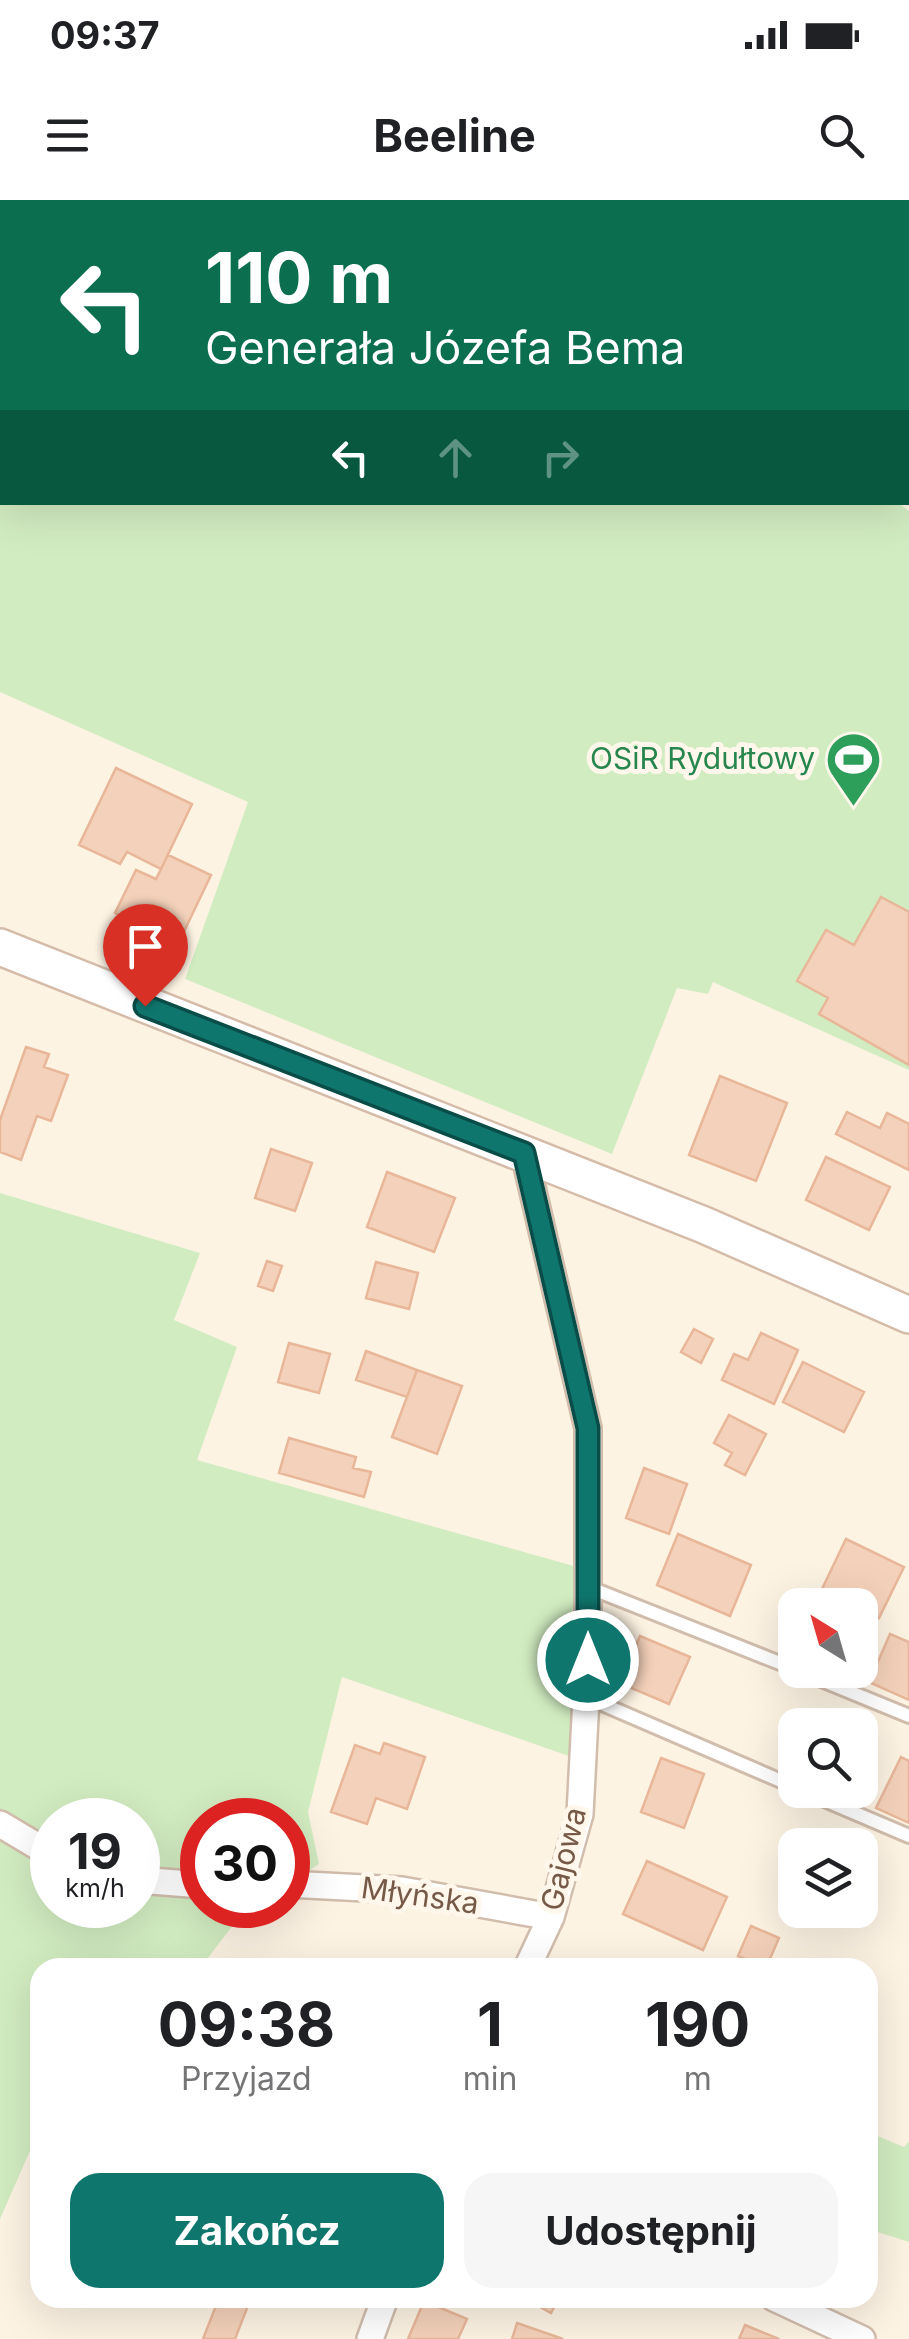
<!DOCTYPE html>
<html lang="pl">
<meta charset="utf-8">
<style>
:root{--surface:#fff;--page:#f6f6f6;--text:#202124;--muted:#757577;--accent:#0f766e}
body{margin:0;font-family:Inter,sans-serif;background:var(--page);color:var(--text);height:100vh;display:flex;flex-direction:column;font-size:38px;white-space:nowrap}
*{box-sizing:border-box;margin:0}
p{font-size:32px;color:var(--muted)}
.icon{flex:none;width:55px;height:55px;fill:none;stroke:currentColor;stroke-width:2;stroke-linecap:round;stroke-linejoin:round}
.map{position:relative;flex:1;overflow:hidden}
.panel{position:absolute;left:30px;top:1758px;width:848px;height:350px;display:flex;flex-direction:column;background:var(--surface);border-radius:30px;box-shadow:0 10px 40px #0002}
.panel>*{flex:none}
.top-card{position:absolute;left:0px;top:0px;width:910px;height:305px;box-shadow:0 10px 40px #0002;background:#0b6e4f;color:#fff;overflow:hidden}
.needle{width:65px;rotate:323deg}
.tools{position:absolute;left:778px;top:1388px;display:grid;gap:20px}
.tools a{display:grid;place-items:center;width:100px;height:100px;border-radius:20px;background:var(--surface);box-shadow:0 10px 40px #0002;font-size:50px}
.speed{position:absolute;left:30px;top:1598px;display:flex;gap:20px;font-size:50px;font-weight:700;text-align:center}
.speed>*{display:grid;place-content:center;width:130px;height:130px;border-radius:50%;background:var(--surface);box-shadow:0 10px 40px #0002;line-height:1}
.speed small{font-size:25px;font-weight:400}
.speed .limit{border:15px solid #d22;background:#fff;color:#111}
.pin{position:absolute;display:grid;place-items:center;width:85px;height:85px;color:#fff;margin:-102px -42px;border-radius:50% 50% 50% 0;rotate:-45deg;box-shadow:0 0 10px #0007}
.pin .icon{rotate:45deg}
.me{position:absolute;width:110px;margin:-55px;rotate:0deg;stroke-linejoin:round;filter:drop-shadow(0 0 8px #0008)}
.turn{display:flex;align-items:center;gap:35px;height:210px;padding:0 40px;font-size:45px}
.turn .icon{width:130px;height:130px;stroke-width:2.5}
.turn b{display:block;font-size:70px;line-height:85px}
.lanes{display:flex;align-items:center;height:95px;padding:0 40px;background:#0003;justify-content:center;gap:50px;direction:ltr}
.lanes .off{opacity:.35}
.eta{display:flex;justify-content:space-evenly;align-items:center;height:170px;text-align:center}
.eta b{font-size:60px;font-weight:700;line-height:70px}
.primary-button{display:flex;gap:20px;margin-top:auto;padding:20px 40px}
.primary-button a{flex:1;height:115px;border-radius:30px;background:var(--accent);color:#fff;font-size:40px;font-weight:700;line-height:115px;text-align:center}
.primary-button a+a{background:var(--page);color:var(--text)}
.status{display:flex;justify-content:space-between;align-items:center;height:70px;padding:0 50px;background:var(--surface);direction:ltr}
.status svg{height:28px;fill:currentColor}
header{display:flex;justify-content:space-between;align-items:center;height:130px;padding:0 40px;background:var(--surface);font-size:45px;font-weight:700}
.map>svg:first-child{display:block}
</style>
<div class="status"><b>09:37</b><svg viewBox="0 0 49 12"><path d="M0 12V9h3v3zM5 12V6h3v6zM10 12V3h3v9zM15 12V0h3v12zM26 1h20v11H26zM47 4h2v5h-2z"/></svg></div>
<header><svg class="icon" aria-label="menu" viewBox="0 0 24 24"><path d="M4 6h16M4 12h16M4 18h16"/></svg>Beeline<svg class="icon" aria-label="search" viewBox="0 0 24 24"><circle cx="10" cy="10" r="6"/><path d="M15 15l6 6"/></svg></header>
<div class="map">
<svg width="909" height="2139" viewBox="0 0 909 2139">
<rect width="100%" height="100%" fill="#fdf3e3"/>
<!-- green -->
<path fill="#d2ecc1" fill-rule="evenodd" d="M0,35L2,302H897L909,311V870L713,782L708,794L677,788L612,954L185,779L248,602L0,492Z
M0,993L200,1053L174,1120L237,1147L197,1260L588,1370L583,1561L342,1477L308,1612L319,1664L288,1684V1620H202V1705H254L243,1712L201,1767L40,1768V1928L0,2019ZM52,1620H138V1705H52Z
M868,1932L904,1947L909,1941V2042L868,2029Z"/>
<!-- building -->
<path fill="#f4d1ba" stroke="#e8b799" stroke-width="2.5" d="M289,0H383L288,2Z
M116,568L192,604L161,669L127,652L120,664L79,645Z
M168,655L211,675L178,744L115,713L136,670L156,679Z
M881,697L909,712V865L819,814L828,798L797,781L826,730L854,745Z
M26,847L49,854L44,867L68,875L51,921L37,916L21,960L0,952V920Z
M720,876L787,903L756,981L689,955Z
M847,912L880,928L887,913L909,924V970L836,934Z
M271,949L312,963L295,1011L255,998Z
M826,957L890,987L869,1030L806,1000Z
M387,972L455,998L434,1052L367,1027Z
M267,1061L282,1066L273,1091L258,1086Z
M376,1062L418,1073L409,1109L366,1098Z
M694,1129L713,1139L701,1163L681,1152Z
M761,1133L798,1150L774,1204L722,1180L734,1154L748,1160Z
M289,1143L330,1154L319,1193L278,1182Z
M366,1151L417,1170L407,1197L356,1180Z
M803,1162L864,1192L844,1232L783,1202Z
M417,1170L462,1186L437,1254L392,1237Z
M729,1215L766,1234L745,1275L725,1265L732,1253L714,1243Z
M289,1238L356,1257L353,1268L371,1272L364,1297L279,1273Z
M644,1268L687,1284L669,1334L626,1318Z
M678,1334L751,1365L730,1416L657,1385Z
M846,1339L904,1367L879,1418L860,1409V1405L821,1391Z
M890,1434L909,1442V1500L869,1482Z
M640,1436L690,1457L669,1504L620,1483Z
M384,1543L425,1557L407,1609L376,1598L367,1624L331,1612L355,1545L380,1554Z
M901,1557L909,1561V1623L876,1608Z
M661,1558L704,1574L684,1628L641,1612Z
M860,1568L873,1574L855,1610L839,1602L844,1590H860Z
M647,1661L727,1697L703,1750L623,1714Z
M751,1726L779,1738L766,1768L738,1756Z
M219,2098H251L235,2139H203Z
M524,2098H559L551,2113Z
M424,2101L467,2119L458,2139H408Z
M517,2123L563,2139H512Z
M745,2125L779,2139H739Z"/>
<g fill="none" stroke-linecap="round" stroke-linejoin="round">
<defs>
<path id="lane" d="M588,1387L795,1469
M797,1470L909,1516
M586,1497L795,1587
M801,1590L909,1636"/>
<path id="street" d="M40,2L41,0
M0,7L2,8
M908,71L909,70
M524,953L588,1228V1460L580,1614L551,1717L527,1768
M0,1624L52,1655
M138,1680L202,1685
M288,1684L402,1690L551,1717
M774,2098L862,2139
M370,2139L385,2098"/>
<path id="secondary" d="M0,747L704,1025L909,1115"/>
</defs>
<!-- lane casing -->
<use href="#lane" stroke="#d1bdac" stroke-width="18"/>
<!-- street casing -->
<use href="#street" stroke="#d1bdac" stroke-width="30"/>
<!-- secondary casing -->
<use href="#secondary" stroke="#d5bca9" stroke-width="40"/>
<!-- lane -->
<use href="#lane" stroke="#fff" stroke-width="12"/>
<!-- street -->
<use href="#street" stroke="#fff" stroke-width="25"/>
<!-- secondary -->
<use href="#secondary" stroke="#fff" stroke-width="35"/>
</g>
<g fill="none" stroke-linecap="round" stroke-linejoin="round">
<defs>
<path id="route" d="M145,806L524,953L588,1228V1460"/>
</defs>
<!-- route casing -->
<use href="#route" stroke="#0a4d48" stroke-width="25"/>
<!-- route -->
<use href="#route" stroke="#0f766e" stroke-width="18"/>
</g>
<!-- icons -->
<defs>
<symbol id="stadium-pin" viewBox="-11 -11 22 30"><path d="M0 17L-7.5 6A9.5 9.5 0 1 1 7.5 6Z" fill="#2e9e5b" stroke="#fff7eb"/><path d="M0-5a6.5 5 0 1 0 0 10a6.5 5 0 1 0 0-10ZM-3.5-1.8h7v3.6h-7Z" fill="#fff"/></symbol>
</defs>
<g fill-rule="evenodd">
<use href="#stadium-pin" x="822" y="528" width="63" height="86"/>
</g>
<g text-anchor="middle" stroke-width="10" stroke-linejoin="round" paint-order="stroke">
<!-- leisure labels -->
<g font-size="30" fill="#27864d" stroke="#fff7eb" text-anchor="end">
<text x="815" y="569">OSiR Rydułtowy</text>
</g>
<!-- street labels -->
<g font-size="30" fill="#775948" stroke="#fff7eb">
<text transform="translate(564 1659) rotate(-76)" y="10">Gajowa</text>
<text transform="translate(420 1696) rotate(8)" y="10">Młyńska</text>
</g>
</g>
</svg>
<div class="tools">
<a><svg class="needle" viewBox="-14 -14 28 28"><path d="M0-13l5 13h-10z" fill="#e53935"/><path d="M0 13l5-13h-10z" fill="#757577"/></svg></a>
<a><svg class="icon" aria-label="search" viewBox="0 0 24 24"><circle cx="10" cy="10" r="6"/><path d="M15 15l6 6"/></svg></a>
<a><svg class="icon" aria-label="layers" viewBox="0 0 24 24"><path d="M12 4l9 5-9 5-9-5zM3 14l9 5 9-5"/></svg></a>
</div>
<div class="speed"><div>19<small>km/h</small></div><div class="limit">30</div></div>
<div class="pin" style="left:145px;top:806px;background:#d93025"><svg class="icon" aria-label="arrive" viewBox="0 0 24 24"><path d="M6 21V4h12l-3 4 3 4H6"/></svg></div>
<svg class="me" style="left:588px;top:1460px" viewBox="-20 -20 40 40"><circle r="17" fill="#0f766e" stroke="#fff" stroke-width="3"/><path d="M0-11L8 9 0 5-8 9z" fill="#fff"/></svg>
<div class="top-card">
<div class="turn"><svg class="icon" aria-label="left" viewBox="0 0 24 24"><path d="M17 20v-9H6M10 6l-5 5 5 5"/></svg><div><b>110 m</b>Generała Józefa Bema</div></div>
<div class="lanes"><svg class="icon" aria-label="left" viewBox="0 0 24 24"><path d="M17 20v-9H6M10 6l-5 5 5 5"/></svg><svg class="icon off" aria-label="ahead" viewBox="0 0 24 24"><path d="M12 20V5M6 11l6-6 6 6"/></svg><svg class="icon off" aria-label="right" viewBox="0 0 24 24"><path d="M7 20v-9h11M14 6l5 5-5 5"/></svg></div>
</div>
<section class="panel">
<div class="eta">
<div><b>09:38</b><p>Przyjazd</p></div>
<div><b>1</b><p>min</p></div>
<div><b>190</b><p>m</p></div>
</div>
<div class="primary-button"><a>Zakończ</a><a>Udostępnij</a></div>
</section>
</div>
